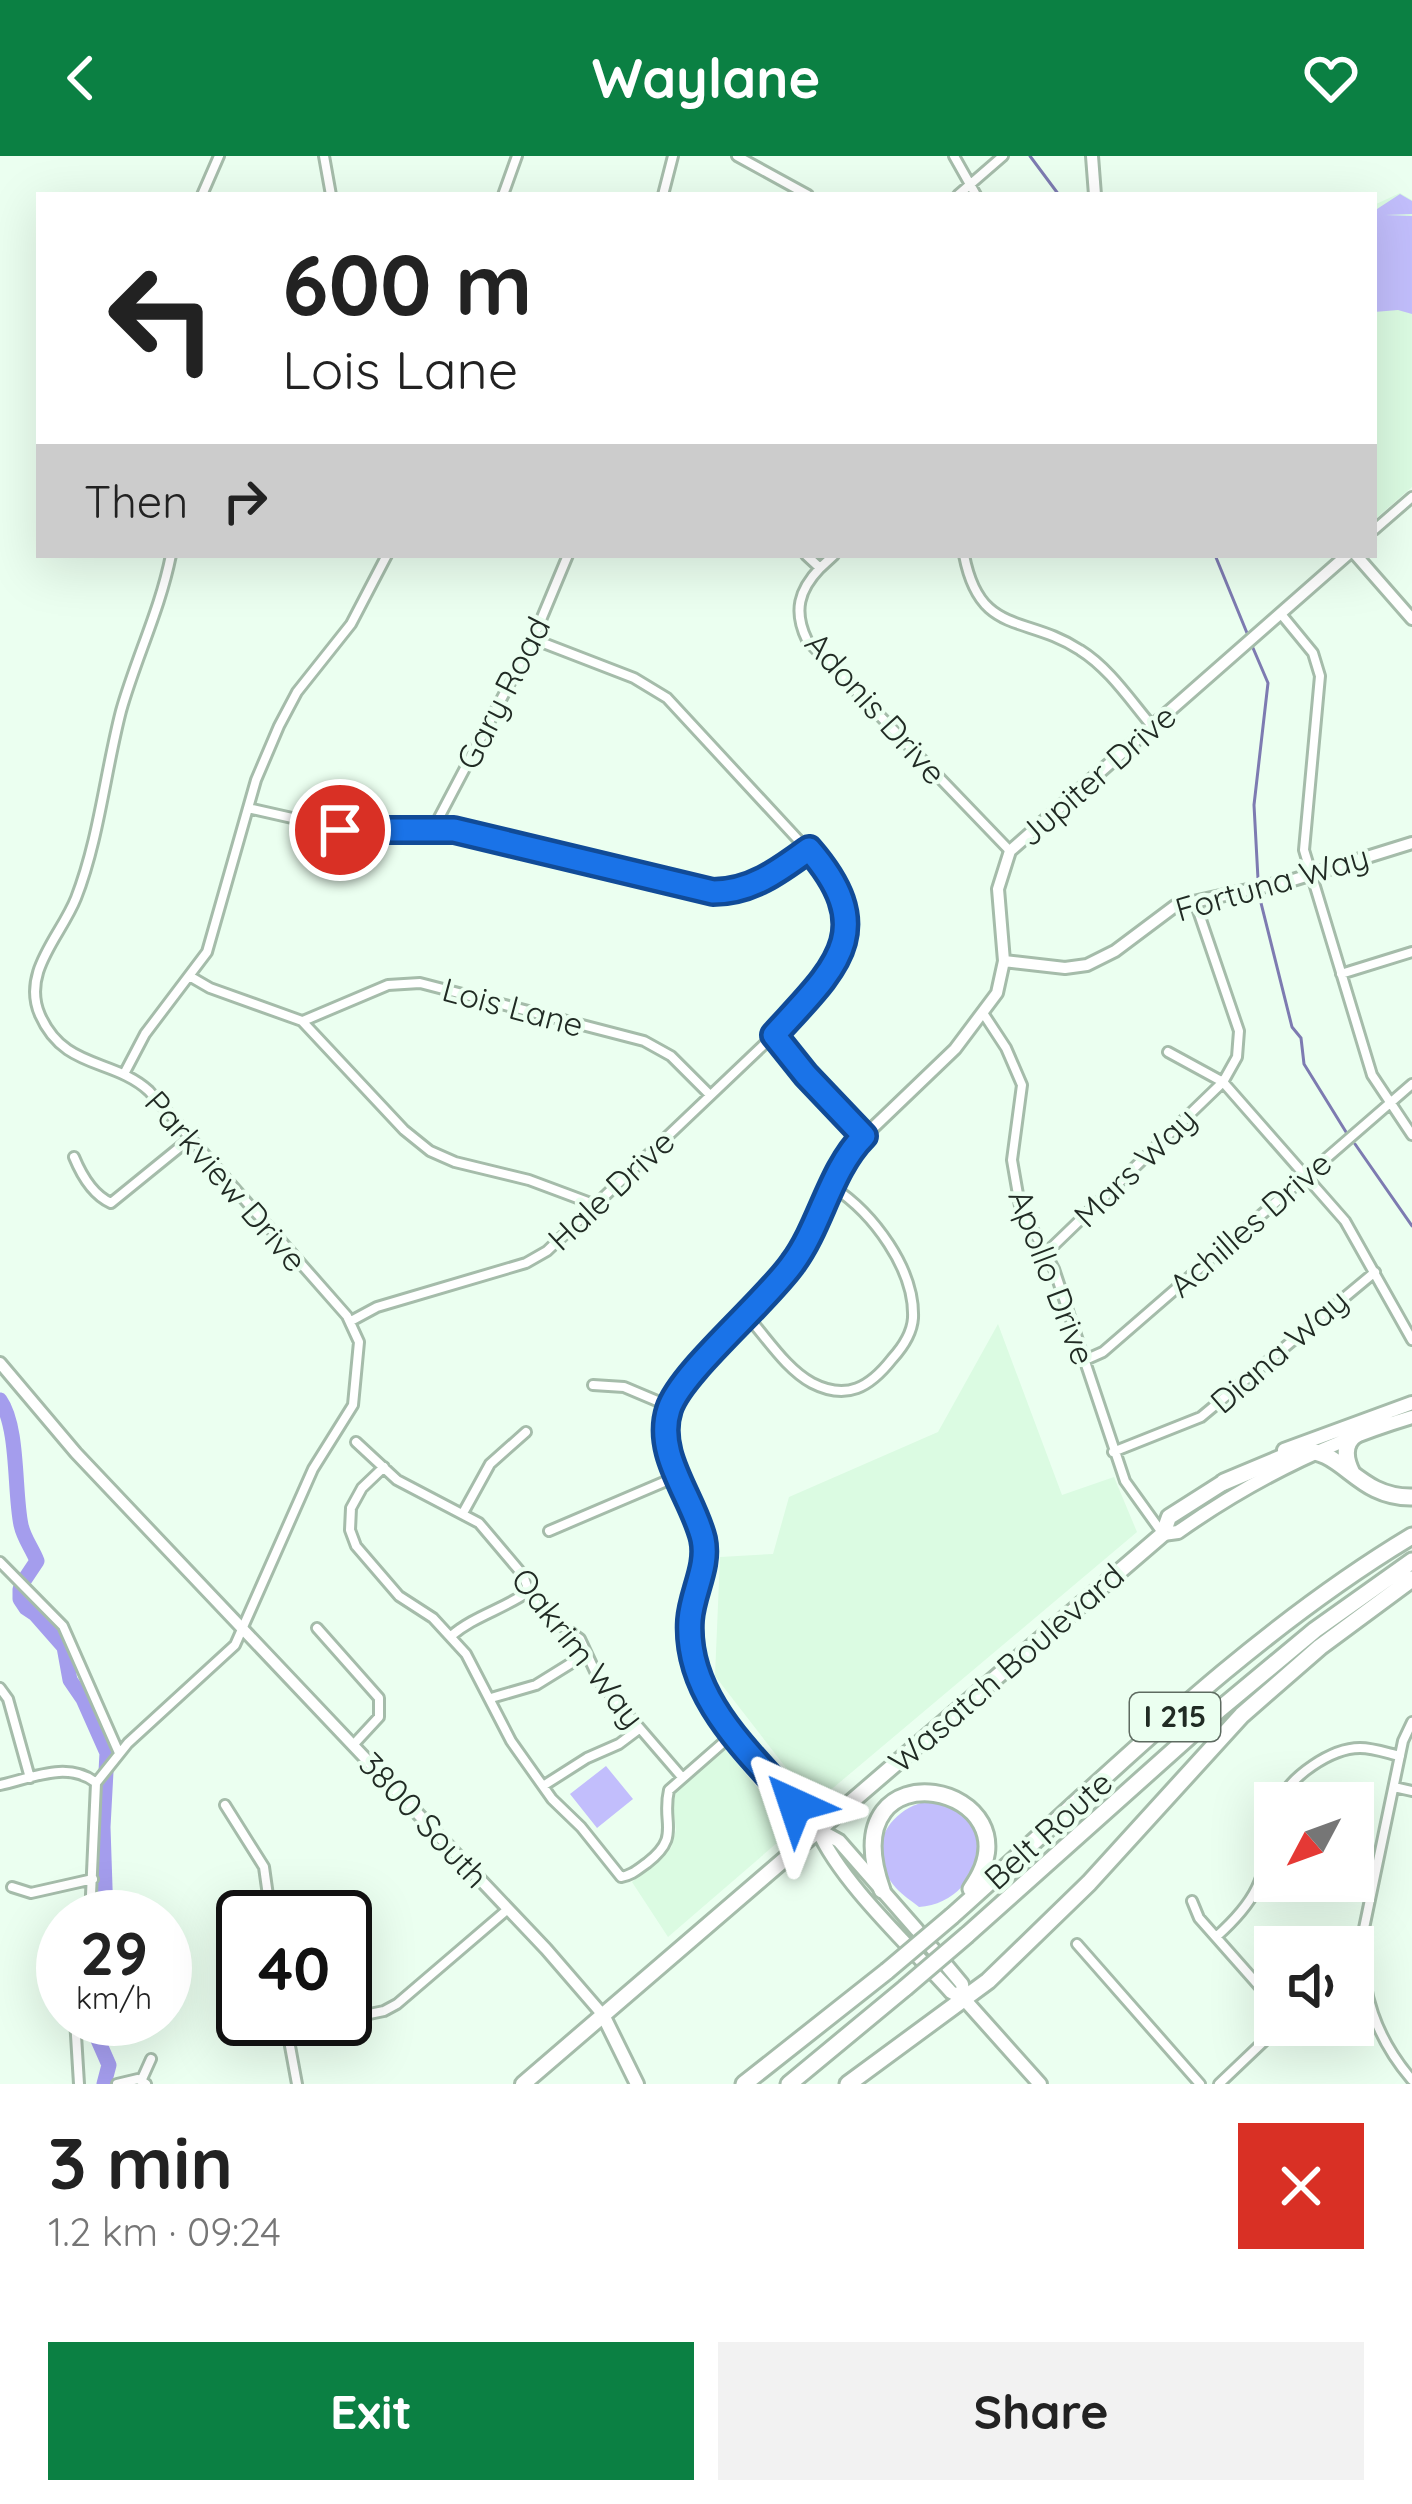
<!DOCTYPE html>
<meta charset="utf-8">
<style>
:root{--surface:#fff;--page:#f2f2f2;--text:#222;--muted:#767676;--accent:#0b8043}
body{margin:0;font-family:Quicksand,sans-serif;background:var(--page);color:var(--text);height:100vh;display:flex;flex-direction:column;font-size:45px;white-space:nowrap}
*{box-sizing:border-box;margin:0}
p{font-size:39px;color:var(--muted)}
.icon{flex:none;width:66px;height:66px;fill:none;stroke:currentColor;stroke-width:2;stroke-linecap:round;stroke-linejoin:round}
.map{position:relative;height:1928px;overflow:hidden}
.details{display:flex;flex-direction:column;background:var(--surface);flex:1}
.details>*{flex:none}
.banner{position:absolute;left:36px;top:36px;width:1341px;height:366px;border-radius:0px;box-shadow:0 12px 48px #0002;background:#fff;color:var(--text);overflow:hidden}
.needle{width:78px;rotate:229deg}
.buttons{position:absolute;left:1254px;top:1626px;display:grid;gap:24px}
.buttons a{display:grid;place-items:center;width:120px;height:120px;border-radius:0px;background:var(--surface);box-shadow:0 12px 48px #0002;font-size:60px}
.speed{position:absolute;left:36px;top:1734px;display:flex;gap:24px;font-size:60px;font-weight:700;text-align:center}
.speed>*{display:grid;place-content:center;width:156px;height:156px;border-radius:50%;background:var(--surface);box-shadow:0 12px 48px #0002;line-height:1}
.speed small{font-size:30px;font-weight:400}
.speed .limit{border:6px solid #111;border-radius:18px;background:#fff;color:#111}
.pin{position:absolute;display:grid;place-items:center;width:102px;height:102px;color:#fff;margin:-51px;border:6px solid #fff;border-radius:50%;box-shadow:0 3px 12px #0007}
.me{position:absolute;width:132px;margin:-66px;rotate:318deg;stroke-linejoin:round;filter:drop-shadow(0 0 9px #0008)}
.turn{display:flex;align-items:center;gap:42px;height:252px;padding:0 48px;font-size:54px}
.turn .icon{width:156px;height:156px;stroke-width:2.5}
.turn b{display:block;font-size:84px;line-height:102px}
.then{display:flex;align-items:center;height:114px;padding:0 48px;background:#0003;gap:24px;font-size:45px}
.round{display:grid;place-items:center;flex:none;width:126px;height:126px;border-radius:0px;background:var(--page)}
.summary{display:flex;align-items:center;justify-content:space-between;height:204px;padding:0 48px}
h1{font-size:72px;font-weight:800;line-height:90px}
.cta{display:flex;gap:24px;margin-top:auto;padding:24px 48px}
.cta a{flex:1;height:138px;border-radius:0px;background:var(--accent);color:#fff;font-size:48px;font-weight:800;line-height:138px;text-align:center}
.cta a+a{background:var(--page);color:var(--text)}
header{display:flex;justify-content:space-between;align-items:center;height:156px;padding:0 48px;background:var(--accent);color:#fff;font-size:54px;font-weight:800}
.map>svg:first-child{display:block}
</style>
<header><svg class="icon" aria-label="back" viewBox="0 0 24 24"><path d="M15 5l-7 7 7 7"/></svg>Waylane<svg class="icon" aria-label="heart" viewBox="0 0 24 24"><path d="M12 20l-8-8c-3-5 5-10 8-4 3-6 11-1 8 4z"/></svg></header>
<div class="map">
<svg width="1412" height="1928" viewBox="0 0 1412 1928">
<rect width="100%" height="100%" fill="#ebfff0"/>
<!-- built -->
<path fill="#dbfbe2" d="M1400,37L1412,44V331L1374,364V49Z
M998,1168L1062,1339L1114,1321L1137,1376L814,1648L715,1520L720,1401L773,1398L789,1341L938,1276Z
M725,1593L790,1671L785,1680L668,1781L632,1726L671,1692L676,1674L673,1649L676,1635Z"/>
<!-- green -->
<path fill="#c2befc" d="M1400,38L1412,45V58L1385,59L1412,60V158L1398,154L1374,156V55Z
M606,1610L633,1643L597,1672L570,1638Z
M928,1645C1007,1657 982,1747 919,1751C912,1745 902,1739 896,1732C864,1696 886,1654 928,1645Z"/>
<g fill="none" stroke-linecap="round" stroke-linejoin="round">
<!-- stream -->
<path stroke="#7d7bb1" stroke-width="3" d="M1030,0L1059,39
M1215,399L1247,477
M1253,492L1268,527L1254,649L1258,723
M1259,739L1292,871L1301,882L1304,908L1346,976
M1355,988L1412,1070"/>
<!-- river -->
<path stroke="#a49ded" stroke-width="15" d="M0,1244C19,1271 14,1336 21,1369C24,1383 32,1392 37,1405L25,1423
M20,1433V1443L26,1452L35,1458L64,1491L70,1524L83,1543L107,1597L103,1671L106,1761
M96,1863L98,1884L109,1909L104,1928"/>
<defs>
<path id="minor" d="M324,0L331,39
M737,0L808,39
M954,0L976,39
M202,39L219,0
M503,39L517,0
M663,39L673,0
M958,39L1003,0
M1374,374L1412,341
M806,399L820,412C799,434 793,455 807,484L1010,695
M964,399C980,481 1025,458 1080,494C1109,512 1130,544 1152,570
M820,412L834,399
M1281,458L1313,497L1320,520L1304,694L1372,919L1412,979
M248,652L354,676L433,673L466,676L702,736C745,739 776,717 809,693
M433,673L533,483L568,399
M1195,746L1239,875L1237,901L1223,926L1345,1065L1412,1184
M1341,818L1412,796
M191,821L210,832L302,865L404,974L430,995L455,1006L529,1024L596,1049
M983,857L1006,892L1022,929L1012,1004L1020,1050L1054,1113L1125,1325L1163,1378
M303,865L388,829L420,827L644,885L671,900L710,939
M774,879L864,980
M124,918L145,878L207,796L256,624L279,570L297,536L351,468L387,399
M74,1001C81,1018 93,1039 111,1047L191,982
M1047,1096L1223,926L1168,896
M747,1160C767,1182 786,1213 812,1227C847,1245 870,1231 892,1203C902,1192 912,1178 913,1162C915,1113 873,1057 833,1031
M351,1165L377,1151L526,1107L547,1095L774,879L826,822L843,788L846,765L841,740L828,716L667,542L634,522L533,483
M1085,1204L1103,1196L1412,928
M593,1229L624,1231L669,1250
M356,1286L397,1324L479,1367L523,1419L531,1441L545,1458L580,1483L600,1526L681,1620
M1113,1296L1201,1261L1375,1116
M384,1311L362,1332L351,1352L350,1374L356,1390L399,1440L433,1462L466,1498L511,1585L552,1643L581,1671L621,1721C632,1719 637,1714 647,1707C682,1680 661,1668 669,1634L733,1578
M463,1357L490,1308L526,1276
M549,1375L678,1320
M0,1406L63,1470L119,1597
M317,1472L379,1542V1561L354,1588
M451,1480C474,1460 504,1453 529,1435
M0,1532L8,1543L30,1622
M491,1542L536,1529L586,1498
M1412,1566L1403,1585L1362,1782C1361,1837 1376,1882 1412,1924
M0,1629C32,1622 67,1605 95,1626
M543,1630L587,1602L619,1588L639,1573
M1394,1631L1412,1635
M1279,1647C1289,1621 1331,1592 1360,1592C1373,1592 1387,1597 1400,1600
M225,1649L264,1711L271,1761
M12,1731L31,1737L93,1723
M1192,1745L1199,1762L1275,1848
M90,1761L96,1627L128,1587L235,1489L313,1313L353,1249L359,1186L347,1160L149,935C113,902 64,914 40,859C21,816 61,780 76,742C99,683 105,617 121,555C136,502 160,454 171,399
M1216,1781C1262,1740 1263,1721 1275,1663
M1077,1788L1200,1928
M75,1863L79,1928
M285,1863L297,1928
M345,1863L384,1855L397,1848L508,1753
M286,1873L345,1863
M142,1923L151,1903
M117,1928L138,1923L146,1928
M1219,1928L1281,1869"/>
<path id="tertiary" d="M1092,0L1095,39
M1356,399L1412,463
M1004,805L1065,812L1087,809L1115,795L1175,750L1293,724L1412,687
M0,1207L76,1297L546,1793L603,1859
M818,1674L725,1569L698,1519L690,1470L704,1391L668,1296L667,1261L677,1237L795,1106L858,986L955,893L997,837L1004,805L998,733L1010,695L1347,399"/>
<path id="secondary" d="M1284,1294L1412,1247
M1163,1378L1178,1376C1250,1325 1328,1286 1412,1261
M818,1674C841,1727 911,1791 951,1836L964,1843L1040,1928
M819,1674L839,1685L917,1774L962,1828L964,1843
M603,1859L637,1928"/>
<path id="primary" d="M523,1928L1163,1378L1169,1361L1224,1326"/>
<path id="motorway" d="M1352,1317C1345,1303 1342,1287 1357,1278
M1224,1326L1298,1295C1343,1290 1355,1342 1412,1341
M882,1734C828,1583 1046,1628 971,1733
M952,1760C1099,1629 1242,1482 1412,1380
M967,1779L1220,1553L1315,1474L1412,1405
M744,1928L887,1815
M789,1928L905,1832
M848,1928L988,1825L1089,1727L1242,1559L1320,1491L1412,1423"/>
</defs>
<!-- minor casing -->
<use href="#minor" stroke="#a5bcaa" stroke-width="14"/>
<!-- tertiary casing -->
<use href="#tertiary" stroke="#a5bcaa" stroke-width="16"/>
<!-- secondary casing -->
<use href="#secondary" stroke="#a5bcaa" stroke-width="18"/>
<!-- primary casing -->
<use href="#primary" stroke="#a5bcaa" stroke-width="20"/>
<!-- motorway casing -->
<use href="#motorway" stroke="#a5bcaa" stroke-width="21"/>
<!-- minor -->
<use href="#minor" stroke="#fff" stroke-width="8"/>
<!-- tertiary -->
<use href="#tertiary" stroke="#fff" stroke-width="10"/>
<!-- secondary -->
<use href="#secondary" stroke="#fff" stroke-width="12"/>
<!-- primary -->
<use href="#primary" stroke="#fff" stroke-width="14"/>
<!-- motorway -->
<use href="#motorway" stroke="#fff" stroke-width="15"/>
<defs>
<path id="motorway-bridge" d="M887,1815L952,1760
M905,1832L967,1779"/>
</defs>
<!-- motorway-bridge casing -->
<use href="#motorway-bridge" stroke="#a5bcaa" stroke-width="21" stroke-linecap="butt"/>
<!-- motorway-bridge -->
<use href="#motorway-bridge" stroke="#fff" stroke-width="15"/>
</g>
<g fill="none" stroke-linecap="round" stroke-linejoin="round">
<defs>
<path id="route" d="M340,674H454L713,736C751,736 779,715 809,693C881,776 834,813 774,879L806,919L864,980C830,1014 821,1069 793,1107C766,1146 681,1216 669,1253C654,1298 693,1341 703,1383C709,1411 692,1436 690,1464C685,1541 749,1596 795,1649"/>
</defs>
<!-- route casing -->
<use href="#route" stroke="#114b97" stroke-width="30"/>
<!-- route -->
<use href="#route" stroke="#1a73e8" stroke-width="21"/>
</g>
<g text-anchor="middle" stroke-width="9" stroke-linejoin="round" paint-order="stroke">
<!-- shield labels -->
<rect fill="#ebfff0" stroke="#5e6b61" stroke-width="3" x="1130" y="1537" width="90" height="48" rx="9"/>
<g font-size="30" font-weight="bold" fill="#212b24">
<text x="1175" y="1571">I 215</text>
</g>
<!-- street labels -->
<g font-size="33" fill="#212b24" stroke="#ebfff0">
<text transform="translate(503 537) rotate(-63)" y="12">Gary Road</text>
<text transform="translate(876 552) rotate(48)" y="12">Adonis Drive</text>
<text transform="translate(1097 619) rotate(-41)" y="12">Jupiter Drive</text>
<text transform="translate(1272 727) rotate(-16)" y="12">Fortuna Way</text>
<text transform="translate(513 851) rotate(15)" y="12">Lois Lane</text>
<text transform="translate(1135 1011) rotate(-44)" y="12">Mars Way</text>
<text transform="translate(226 1025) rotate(49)" y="12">Parkview Drive</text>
<text transform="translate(611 1034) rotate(-43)" y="12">Hale Drive</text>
<text transform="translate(1250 1068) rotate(-41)" y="12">Achilles Drive</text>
<text transform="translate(1052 1121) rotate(69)" y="12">Apollo Drive</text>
<text transform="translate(1279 1195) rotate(-41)" y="12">Diana Way</text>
<text transform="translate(578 1492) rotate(52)" y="12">Oakrim Way</text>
<text transform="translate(1006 1512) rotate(-41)" y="12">Wasatch Boulevard</text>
<text transform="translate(424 1664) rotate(47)" y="12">3800 South</text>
<text transform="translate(1048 1674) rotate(-42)" y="12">Belt Route</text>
</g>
</g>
</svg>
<div class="buttons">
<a><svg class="needle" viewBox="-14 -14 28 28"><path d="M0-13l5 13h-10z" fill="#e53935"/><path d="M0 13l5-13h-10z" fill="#767676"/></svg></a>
<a><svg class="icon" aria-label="sound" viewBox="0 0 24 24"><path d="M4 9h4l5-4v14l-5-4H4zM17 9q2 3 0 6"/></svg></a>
</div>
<div class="speed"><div>29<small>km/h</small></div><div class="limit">40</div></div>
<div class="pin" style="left:340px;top:674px;background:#d93025"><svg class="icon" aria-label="arrive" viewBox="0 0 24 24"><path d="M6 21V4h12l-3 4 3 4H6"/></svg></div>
<svg class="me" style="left:795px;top:1649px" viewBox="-20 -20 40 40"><path d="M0-17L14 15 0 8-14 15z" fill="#1a73e8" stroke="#fff" stroke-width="4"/></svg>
<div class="banner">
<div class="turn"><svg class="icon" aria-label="left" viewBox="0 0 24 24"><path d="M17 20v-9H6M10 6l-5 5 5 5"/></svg><div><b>600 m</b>Lois Lane</div></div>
<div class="then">Then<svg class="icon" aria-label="right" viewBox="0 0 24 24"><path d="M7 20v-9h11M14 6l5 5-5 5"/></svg></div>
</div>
</div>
<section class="details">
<div class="summary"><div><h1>3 min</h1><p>1.2 km · 09:24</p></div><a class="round" style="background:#d93025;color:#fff"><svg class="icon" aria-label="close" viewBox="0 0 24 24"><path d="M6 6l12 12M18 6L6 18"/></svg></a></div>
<div class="cta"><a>Exit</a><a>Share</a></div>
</section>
